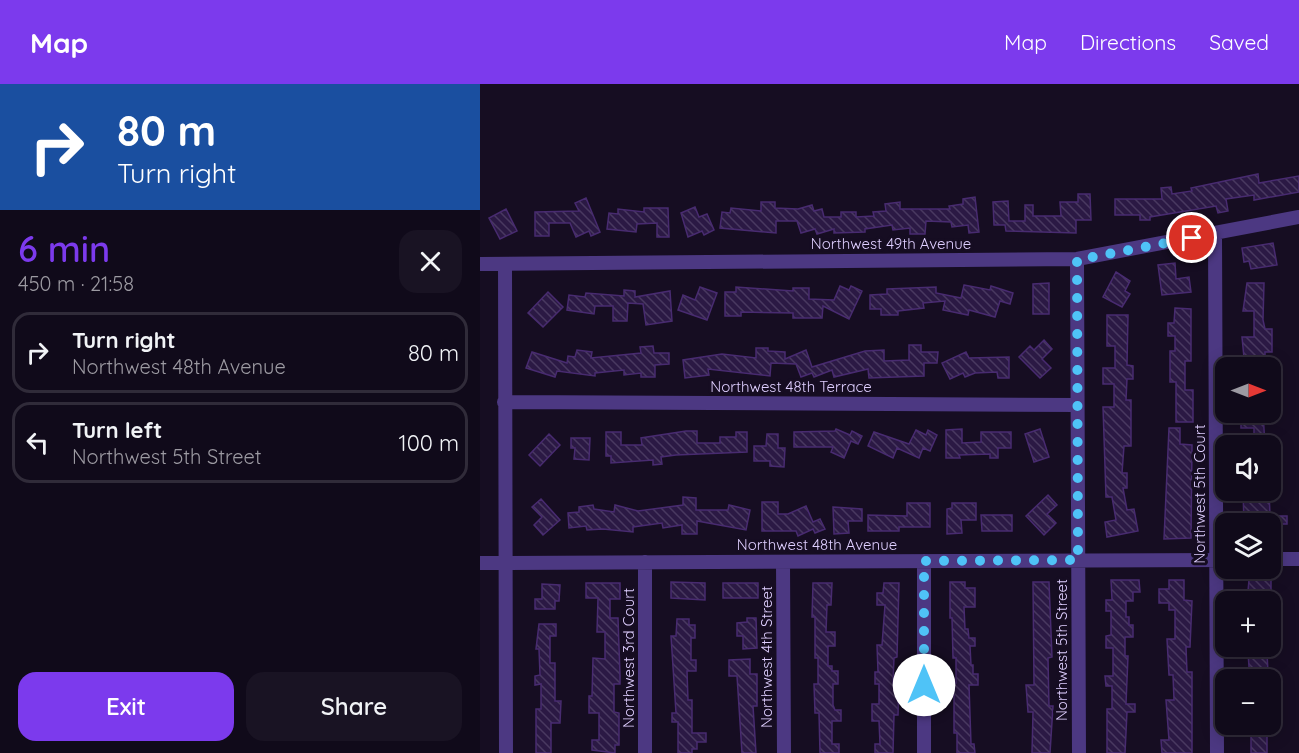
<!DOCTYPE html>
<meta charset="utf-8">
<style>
:root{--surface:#100a1a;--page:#191323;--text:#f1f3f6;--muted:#9c9aa2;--line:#302b39;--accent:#7c3aed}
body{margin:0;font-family:Quicksand,sans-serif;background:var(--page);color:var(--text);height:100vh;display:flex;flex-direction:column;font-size:22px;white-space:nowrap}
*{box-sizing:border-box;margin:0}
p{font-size:20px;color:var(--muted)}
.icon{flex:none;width:33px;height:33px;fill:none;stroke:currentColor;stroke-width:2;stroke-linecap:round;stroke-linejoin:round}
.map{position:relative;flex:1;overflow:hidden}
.details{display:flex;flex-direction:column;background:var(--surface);width:480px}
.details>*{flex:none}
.banner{background:#1a4fa0;color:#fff;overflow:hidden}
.needle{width:39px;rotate:90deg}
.tools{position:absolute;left:735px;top:273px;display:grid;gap:12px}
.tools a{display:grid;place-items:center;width:66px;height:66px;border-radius:12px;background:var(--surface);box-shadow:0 3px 15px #0003,0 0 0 2px var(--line);font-size:30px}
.pin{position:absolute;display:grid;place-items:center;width:51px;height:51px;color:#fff;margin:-26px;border:3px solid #fff;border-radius:50%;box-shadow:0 2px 6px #0007}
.me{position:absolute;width:66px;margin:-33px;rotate:0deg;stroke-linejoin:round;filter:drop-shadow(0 0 4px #0008)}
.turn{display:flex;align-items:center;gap:21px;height:126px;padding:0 18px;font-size:27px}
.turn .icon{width:78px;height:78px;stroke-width:2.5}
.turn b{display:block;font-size:42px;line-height:51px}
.round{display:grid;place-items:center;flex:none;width:63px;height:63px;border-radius:18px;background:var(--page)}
.overview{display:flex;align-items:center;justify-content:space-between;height:102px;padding:0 18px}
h1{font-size:36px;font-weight:600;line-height:45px;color:var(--accent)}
.cta{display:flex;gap:12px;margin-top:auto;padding:12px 18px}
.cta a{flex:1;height:69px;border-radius:18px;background:var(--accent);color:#fff;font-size:24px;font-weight:600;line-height:69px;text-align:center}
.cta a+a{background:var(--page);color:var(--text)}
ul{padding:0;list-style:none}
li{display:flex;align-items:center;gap:18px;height:81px;margin:0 12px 9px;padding:0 6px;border:3px solid var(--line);border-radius:18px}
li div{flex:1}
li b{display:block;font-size:22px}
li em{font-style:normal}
header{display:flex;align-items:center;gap:36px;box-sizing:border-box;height:84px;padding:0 30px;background:var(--accent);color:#fff}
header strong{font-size:28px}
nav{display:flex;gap:33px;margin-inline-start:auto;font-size:21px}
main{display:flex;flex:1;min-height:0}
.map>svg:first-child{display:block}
</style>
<header>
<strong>Map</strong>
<nav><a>Map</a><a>Directions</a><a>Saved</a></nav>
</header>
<main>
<section class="details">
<div class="banner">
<div class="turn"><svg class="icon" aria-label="right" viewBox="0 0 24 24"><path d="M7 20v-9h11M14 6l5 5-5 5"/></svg><div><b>80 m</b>Turn right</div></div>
</div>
<div class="overview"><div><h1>6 min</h1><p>450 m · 21:58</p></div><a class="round"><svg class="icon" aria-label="close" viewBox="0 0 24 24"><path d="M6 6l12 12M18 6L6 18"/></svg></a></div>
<ul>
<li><svg class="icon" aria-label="right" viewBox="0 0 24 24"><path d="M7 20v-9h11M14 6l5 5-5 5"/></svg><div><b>Turn right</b><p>Northwest 48th Avenue</p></div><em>80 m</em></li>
<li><svg class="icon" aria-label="left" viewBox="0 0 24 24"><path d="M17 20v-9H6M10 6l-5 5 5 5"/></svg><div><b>Turn left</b><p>Northwest 5th Street</p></div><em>100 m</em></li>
</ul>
<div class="cta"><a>Exit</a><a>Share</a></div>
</section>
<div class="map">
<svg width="819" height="669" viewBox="0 0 819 669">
<defs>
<pattern id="building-back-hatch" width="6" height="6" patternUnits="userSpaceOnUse" patternTransform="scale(1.5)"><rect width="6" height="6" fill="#2b1944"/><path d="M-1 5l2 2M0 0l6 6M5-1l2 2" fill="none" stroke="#493960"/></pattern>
</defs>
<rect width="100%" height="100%" fill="#160d22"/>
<!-- building -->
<path fill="url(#building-back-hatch)" stroke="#482b70" stroke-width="1.5" d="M778,90L779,99L819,92V108L774,116V111L746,115L748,127L738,129L736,122L670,133V136H660V131H635V115H682L681,104L691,103L692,110L712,107L711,104Z
M598,110H610L611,136H596V149L526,147L525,141H514L513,118L528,117L529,137H545V121H553V132H581L580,118H598Z
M495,113L499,148L489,149L488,141L472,143L471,138L446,137L445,150H430V144L413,146L412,141L385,145V148L354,149V145L337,150L335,145L321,149L317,137H296V149L240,144L242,128L250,129L251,124L281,127V118H295V124L318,125L332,121L334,127L342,125L344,133H361V128H376V133L394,132L393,128L406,127L405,120L420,118V125H470L469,122L483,120V115Z
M106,114L120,148L111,152L109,147L96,153L90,139H69V152H55V128L99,127L95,119Z
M215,123L219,133L227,130L234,146L224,151L222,147L208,153L201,129Z
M164,124H188L189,153H177V139L157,140L156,148L127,145L129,129L138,130V125L164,128Z
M26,125L37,147L20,155L9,134Z
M793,159L797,181L771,185L769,177L764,178L762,164Z
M695,179L696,195L709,193L711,208L682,211L678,181Z
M636,188L650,197L645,207L650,210L642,223L623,213Z
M569,199V230H553V200Z
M767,199H784L783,236L785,245H792V268H785V284H765L762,253H774V227H763Z
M484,201L510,206L511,202L533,209L530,220L520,217L515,233L489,226L488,231L463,226L465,217L443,219L444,224L418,227V231H401V225H390V211L407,210V205L456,203V209L481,214Z
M360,202L369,206L371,202L382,207L369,235L343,222L342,234H313V229L261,228V232H245V208H256V203L313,207V204H329V215L354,216Z
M220,203L237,209L227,236L198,226L203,211L215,216Z
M144,206L155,207V213L190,207L192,237L166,241L163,220L148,219L147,237H133V222H115L114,230L87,226L89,211L105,213L106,209L144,212Z
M68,208L83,223L63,243L48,229Z
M695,224L711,225V277H705V306H713V338H696V298H690V267H695V252H688V239H694Z
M627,231H648L647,281L653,282V295H647L646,316H651V362H644L642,389H647V404H643L647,426L654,425L658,447L627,453L625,438L636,436L632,413H626L623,323H634V300H623V284H635V262H627Z
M564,256L572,265L562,275L571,284L560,294L539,273L550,262L554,266Z
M429,261H441V268H458L457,279H444V292L389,294L388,285L354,293L352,286L334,293L332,289L321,293L316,280L291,279L290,292L228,285L229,291L205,294L203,276L242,270L276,274V264H288V267L305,268V275L326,266L332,283L385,267L404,266V277L429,276Z
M173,262L174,269H189V280L175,281V293H161V289L144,291V286L115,289V292L77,287L75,293L46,284L52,268L87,279L88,272L95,273L97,266L112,268L111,274L161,269L160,263Z
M486,268L489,274L529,273V294H518L517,288L495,289L485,293L483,289L470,295L462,279Z
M761,328H783L785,362H774V344H761Z
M689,344H700V360L712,361L711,454L684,455Z
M356,345L370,351L372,347L382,352L378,360L371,357L364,374L351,368L353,363H314V348L355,347Z
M482,345V359L501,358V348H531V364H518V374H510V370L479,371L480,374H466V346Z
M560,345L569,373L554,378L545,350Z
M436,346L446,351L448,346L457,351L450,367L443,364L439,374L417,364L413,374L388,362L394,348L429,360Z
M206,347H217V359H240V353H256V348H267V368L196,371L181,373L182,380L173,381V376L131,379V372H126V348H141V361H162L161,354Z
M69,350L80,361L60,382L49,371Z
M287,350H298V364H305L304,383L290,382V377H274V362H286Z
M91,354H110L109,376L94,375L95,364H91Z
M763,406H789L790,432H807V440H764Z
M568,411L577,421L567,430L576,439L564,451L546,432Z
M203,413L216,414V426H248L249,421L270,426L266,446L217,437V450H202V441L183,444L182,439L153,443V448L123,445L107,446L106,442L89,444L88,429L99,428V423L113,421L114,425L134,428L135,421L158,427L203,421Z
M61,415L80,436L63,451L54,441L62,433L52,423Z
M282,418H298V430H308L326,422L333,438L340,435L345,445L335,449L333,445L318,452L316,447H282Z
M427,419H450V443H419V447H388V431L427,432Z
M472,419H496V436H481L482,449L467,450V425L472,424Z
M353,423L382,425V437H368L369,449L354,450Z
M501,431H532V447H502Z
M631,496H659L660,508H653V517H646V533H649V541H653V553H645V572H648L646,620H655V628H647L645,669H627V625H632V602H626L625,592H633V564H626V552L631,551V527H626V516H632Z
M689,496H704V516L712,517L710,563H706L707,588H712V669H682L681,656H689L686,616H694L693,591H689L687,555H695V526H689V519H679V505H689Z
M769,496H791V516L767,518Z
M191,498L225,499V516L191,514Z
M470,498H485V504H495V523H484L485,545H488L489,554H495V562H490L491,581H493V590H498V601H489L491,660H494L495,669H477V649H474V611H470V599H476V574H473L472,534H470Z
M553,498H569L572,573L568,574L569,622H573L570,669H552L553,628H548L546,601H554Z
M106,499H140V515H130V534H138L140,591V600H134V628L139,629V661H135V669L112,666V656H119V629H109V612H112L113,574L125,575V548H117L118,514H106Z
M243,499H278V514H243Z
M333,499H352L351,521H347L346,548H355V562H348V582H352V587H358V600H353V621L355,626H361V637H352V660H359V669H340L339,629H335L334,600H338V574H335V533H332Z
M404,499H419L417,573L414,574L413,599H419L418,631H414L413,669H395V660H400L399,637H392V620H399V600H395V588H398L397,561H402L405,521H397V509H403Z
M62,500L80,501L79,517H75V525H55V515H62Z
M267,534H276L277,564L263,565V552H257V539L267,538Z
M197,535H209V541H215V554H211V576H216V587H207L208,616H212V649H226V658H217V665H212V669H198V638H192V629H196L191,552H196Z
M59,540H76V552H70V579H75V617H81L80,639H71V669H56V625H61V600L55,601V592L60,591L59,565H56Z
M787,568L788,589H782V596H770L768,569Z
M270,575V590H277V622H273L276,669H262L257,592H249V576Z
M787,645V669H771V646Z"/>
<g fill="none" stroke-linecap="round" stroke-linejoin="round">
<!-- minor -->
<path stroke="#4c3882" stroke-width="14" d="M735,150L737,669
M597,175L599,669
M0,180L597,175L819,133
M25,180L26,669
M24,318L597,321
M790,475H819
M444,477V669
M165,478V669
M303,478L304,669
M0,479L746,476"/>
</g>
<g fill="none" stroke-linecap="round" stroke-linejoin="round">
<!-- route -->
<path stroke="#4fc3f7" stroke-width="10" stroke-dasharray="0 18" d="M444,601V477L598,476L597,176L712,154"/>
</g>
<g text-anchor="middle" stroke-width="6" stroke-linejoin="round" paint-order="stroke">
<!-- street labels -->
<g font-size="15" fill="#dfcfff" stroke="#160d22">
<text x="411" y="165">Northwest 49th Avenue</text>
<text x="311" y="308">Northwest 48th Terrace</text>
<text transform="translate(720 410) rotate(-90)" y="5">Northwest 5th Court</text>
<text x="337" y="466">Northwest 48th Avenue</text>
<text transform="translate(582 566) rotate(-90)" y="5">Northwest 5th Street</text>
<text transform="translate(287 573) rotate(-90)" y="5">Northwest 4th Street</text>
<text transform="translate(149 574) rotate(-90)" y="5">Northwest 3rd Court</text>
</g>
</g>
</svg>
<div class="tools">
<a><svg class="needle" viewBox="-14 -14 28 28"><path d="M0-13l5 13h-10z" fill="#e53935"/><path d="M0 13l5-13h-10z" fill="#9c9aa2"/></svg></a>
<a><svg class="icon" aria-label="sound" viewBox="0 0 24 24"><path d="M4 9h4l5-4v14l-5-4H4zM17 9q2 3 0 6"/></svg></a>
<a><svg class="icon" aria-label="layers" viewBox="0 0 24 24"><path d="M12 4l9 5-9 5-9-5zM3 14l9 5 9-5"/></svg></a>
<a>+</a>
<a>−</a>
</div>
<div class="pin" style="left:712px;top:154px;background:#d93025"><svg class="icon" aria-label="arrive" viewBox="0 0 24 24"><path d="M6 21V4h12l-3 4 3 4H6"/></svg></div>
<svg class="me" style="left:444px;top:601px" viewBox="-20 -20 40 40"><circle r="19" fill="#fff"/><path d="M0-13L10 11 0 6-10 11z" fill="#4fc3f7"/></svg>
</div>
</main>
